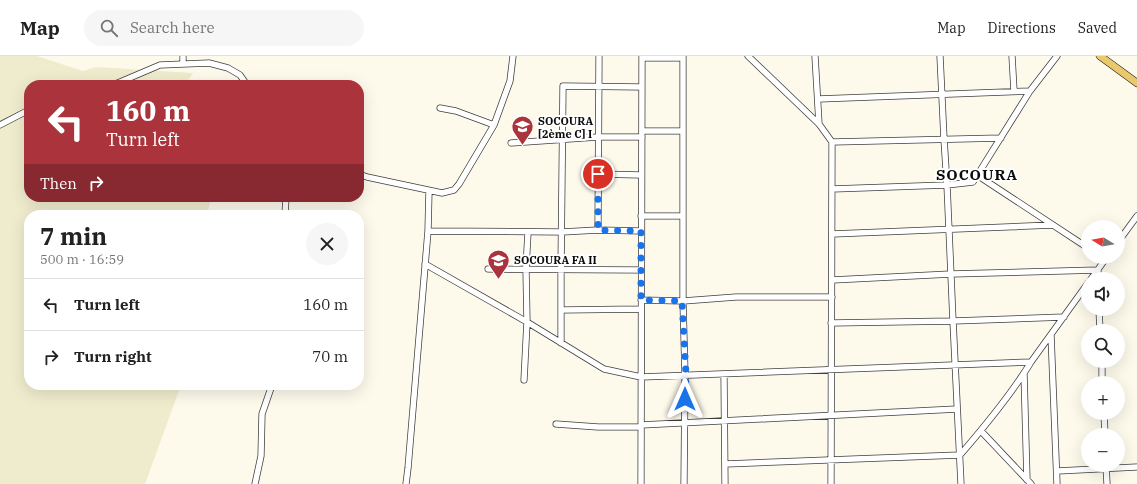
<!DOCTYPE html>
<meta charset="utf-8">
<style>
:root{--surface:#fff;--page:#f6f6f6;--text:#222;--muted:#767676;--line:#e0e0e0}
body{margin:0;font-family:"IBM Plex Serif",serif;background:var(--page);color:var(--text);height:100vh;display:flex;flex-direction:column;font-size:15px;white-space:nowrap}
*{box-sizing:border-box;margin:0}
p{font-size:13px;color:var(--muted)}
.icon{flex:none;width:22px;height:22px;fill:none;stroke:currentColor;stroke-width:2;stroke-linecap:round;stroke-linejoin:round}
.map{position:relative;flex:1;overflow:hidden}
.drawer{position:absolute;left:24px;top:154px;width:340px;height:180px;display:flex;flex-direction:column;background:var(--surface);border-radius:16px;box-shadow:0 4px 16px #0002}
.drawer>*{flex:none}
.banner{position:absolute;left:24px;top:24px;width:340px;height:122px;border-radius:16px;box-shadow:0 4px 16px #0002;background:#aa333c;color:#fff;overflow:hidden}
.needle{width:26px;rotate:281deg}
.tools{position:absolute;left:1081px;top:164px;display:grid;gap:8px}
.tools a{display:grid;place-items:center;width:44px;height:44px;border-radius:50%;background:var(--surface);box-shadow:0 4px 16px #0002;font-size:20px}
.pin{position:absolute;display:grid;place-items:center;width:34px;height:34px;color:#fff;margin:-17px;border:2px solid #fff;border-radius:50%;box-shadow:0 1px 4px #0007}
.me{position:absolute;width:44px;margin:-22px;rotate:0deg;stroke-linejoin:round;filter:drop-shadow(0 0 3px #0008)}
.turn{display:flex;align-items:center;gap:14px;height:84px;padding:0 16px;font-size:18px}
.turn .icon{width:52px;height:52px;stroke-width:2.5}
.turn b{display:block;font-size:28px;line-height:34px}
.then{display:flex;align-items:center;height:38px;padding:0 16px;background:#0003;gap:8px;font-size:15px}
.round{display:grid;place-items:center;flex:none;width:42px;height:42px;border-radius:21px;background:var(--page)}
.summary{display:flex;align-items:center;justify-content:space-between;height:68px;padding:0 16px}
h1{font-size:24px;font-weight:700;line-height:30px}
ul{padding:0;list-style:none}
li{display:flex;align-items:center;gap:12px;height:52px;padding:0 16px;border-top:1px solid var(--line)}
li div{flex:1}
li b{display:block;font-size:15px}
li em{font-style:normal}
header{display:flex;align-items:center;gap:24px;box-sizing:border-box;height:56px;padding:0 20px;background:var(--surface);border-bottom:1px solid var(--line)}
header strong{font-size:19px}
nav{display:flex;gap:22px;margin-inline-start:auto;font-size:14px}
.search{width:280px;height:36px;background:var(--page);display:flex;align-items:center;gap:10px;box-sizing:border-box;padding:0 14px;border-radius:22px;color:var(--muted);font-size:15px}
.map>svg:first-child{display:block}
</style>
<header>
<strong>Map</strong>
<div class="search"><svg class="icon" aria-label="search" viewBox="0 0 24 24"><circle cx="10" cy="10" r="6"/><path d="M15 15l6 6"/></svg>Search here</div>
<nav><a>Map</a><a>Directions</a><a>Saved</a></nav>
</header>
<div class="map">
<svg width="1137" height="428" viewBox="0 0 1137 428">
<rect width="100%" height="100%" fill="#fdf9eb"/>
<!-- farmland -->
<path fill="#efecce" d="M0,0H37L83,15L96,11L193,17L185,29H29V141H204L210,146L207,159H29V329H181L145,428H0Z"/>
<g fill="none" stroke-linecap="round" stroke-linejoin="round">
<defs>
<path id="minor" d="M683,0V245L685,319L684,428
M748,0L819,68L832,86L831,428
M815,0L819,68
M940,0L944,83L947,129L953,265L961,428
M1012,0L1014,35
M642,2H683
M183,8V0
M113,29L160,9L209,7L228,12L240,19L247,29
M818,43L1030,35
M440,52L456,55L494,69
M0,69L25,56L29,54
M642,75H683
M832,86L1001,82
M511,87L598,81H642
M359,118L367,121L442,137L454,134L459,128L494,69L510,25L513,0
M598,118L641,119
M977,119L1088,192
M832,133L947,129L973,126L1030,35L1057,0
M285,159L286,141
M641,160H683
M598,174L599,0
M428,175L562,176L598,174L641,175
M832,178L1053,169
M1118,186L1137,160
M425,208L527,266L604,313L641,321L1031,306
M488,213L641,214
M1091,223L1107,201
M832,224L951,218L1098,214V223
M641,244L683,245L736,241H832
M1099,253L1100,275
M561,254L641,253
M831,267L953,265L1064,261
M1051,279L1057,428
M561,287V214L563,30L642,31
M1102,305V327
M1024,317L1027,424
M724,318L725,428
M524,324L527,266L526,213L528,176
M1104,357L1105,379
M556,368L598,371H641
M641,369L957,353
M981,375L1031,428
M725,408L960,399C985,370 1011,339 1031,306L1088,227
M1106,410L1107,428
M1057,415L1137,411
M255,428L261,400L262,358L272,329
M406,428L408,412L428,175L429,135
M641,428L642,0"/>
<path id="major" d="M1100,0L1137,27"/>
</defs>
<!-- minor casing -->
<use href="#minor" stroke="#3e3e3e" stroke-width="7"/>
<!-- major casing -->
<use href="#major" stroke="#1c1c1c" stroke-width="8"/>
<!-- minor -->
<use href="#minor" stroke="#fff" stroke-width="5.5"/>
<!-- major -->
<use href="#major" stroke="#e9c86e" stroke-width="7"/>
</g>
<g fill="none" stroke-linecap="round" stroke-linejoin="round">
<!-- route -->
<path stroke="#1a73e8" stroke-width="7" stroke-dasharray="0 12.6" d="M598,118V174L641,175V244L682,245L686,319L685,343"/>
</g>
<!-- icons -->
<defs>
<symbol id="school-pin" viewBox="-11 -11 22 30"><path d="M0 17L-7.5 6A9.5 9.5 0 1 1 7.5 6Z" fill="#aa333c" stroke="#fff"/><path d="M0-5L7-2L0 1L-7-2ZM-4 1L0 2.5L4 1V4Q0 6-4 4Z" fill="#fff"/></symbol>
</defs>
<g fill-rule="evenodd">
<use href="#school-pin" x="510" y="58" width="25" height="34"/>
<use href="#school-pin" x="486" y="192" width="25" height="34"/>
</g>
<g text-anchor="middle" stroke-width="4" stroke-linejoin="round" paint-order="stroke">
<!-- poi labels -->
<g font-size="11" font-weight="bold" fill="#0b0b0b" stroke="#fff" text-anchor="start">
<text x="538" y="69">SOCOURA<tspan x="538" dy="13">[2ème C] I</tspan></text>
<text x="514" y="208">SOCOURA FA II</text>
</g>
<!-- district labels -->
<g font-size="15" font-weight="bold" letter-spacing="1" fill="#0b0b0b" stroke="#fff">
<text x="977" y="124">SOCOURA</text>
</g>
</g>
</svg>
<div class="tools">
<a><svg class="needle" viewBox="-14 -14 28 28"><path d="M0-13l5 13h-10z" fill="#e53935"/><path d="M0 13l5-13h-10z" fill="#767676"/></svg></a>
<a><svg class="icon" aria-label="sound" viewBox="0 0 24 24"><path d="M4 9h4l5-4v14l-5-4H4zM17 9q2 3 0 6"/></svg></a>
<a><svg class="icon" aria-label="search" viewBox="0 0 24 24"><circle cx="10" cy="10" r="6"/><path d="M15 15l6 6"/></svg></a>
<a>+</a>
<a>−</a>
</div>
<div class="pin" style="left:598px;top:118px;background:#d93025"><svg class="icon" aria-label="arrive" viewBox="0 0 24 24"><path d="M6 21V4h12l-3 4 3 4H6"/></svg></div>
<svg class="me" style="left:685px;top:343px" viewBox="-20 -20 40 40"><path d="M0-17L14 15 0 8-14 15z" fill="#1a73e8" stroke="#fff" stroke-width="4"/></svg>
<div class="banner">
<div class="turn"><svg class="icon" aria-label="left" viewBox="0 0 24 24"><path d="M17 20v-9H6M10 6l-5 5 5 5"/></svg><div><b>160 m</b>Turn left</div></div>
<div class="then">Then<svg class="icon" aria-label="right" viewBox="0 0 24 24"><path d="M7 20v-9h11M14 6l5 5-5 5"/></svg></div>
</div>
<section class="drawer">
<div class="summary"><div><h1>7 min</h1><p>500 m · 16:59</p></div><a class="round"><svg class="icon" aria-label="close" viewBox="0 0 24 24"><path d="M6 6l12 12M18 6L6 18"/></svg></a></div>
<ul>
<li><svg class="icon" aria-label="left" viewBox="0 0 24 24"><path d="M17 20v-9H6M10 6l-5 5 5 5"/></svg><div><b>Turn left</b></div><em>160 m</em></li>
<li><svg class="icon" aria-label="right" viewBox="0 0 24 24"><path d="M7 20v-9h11M14 6l5 5-5 5"/></svg><div><b>Turn right</b></div><em>70 m</em></li>
</ul>
</section>
</div>
